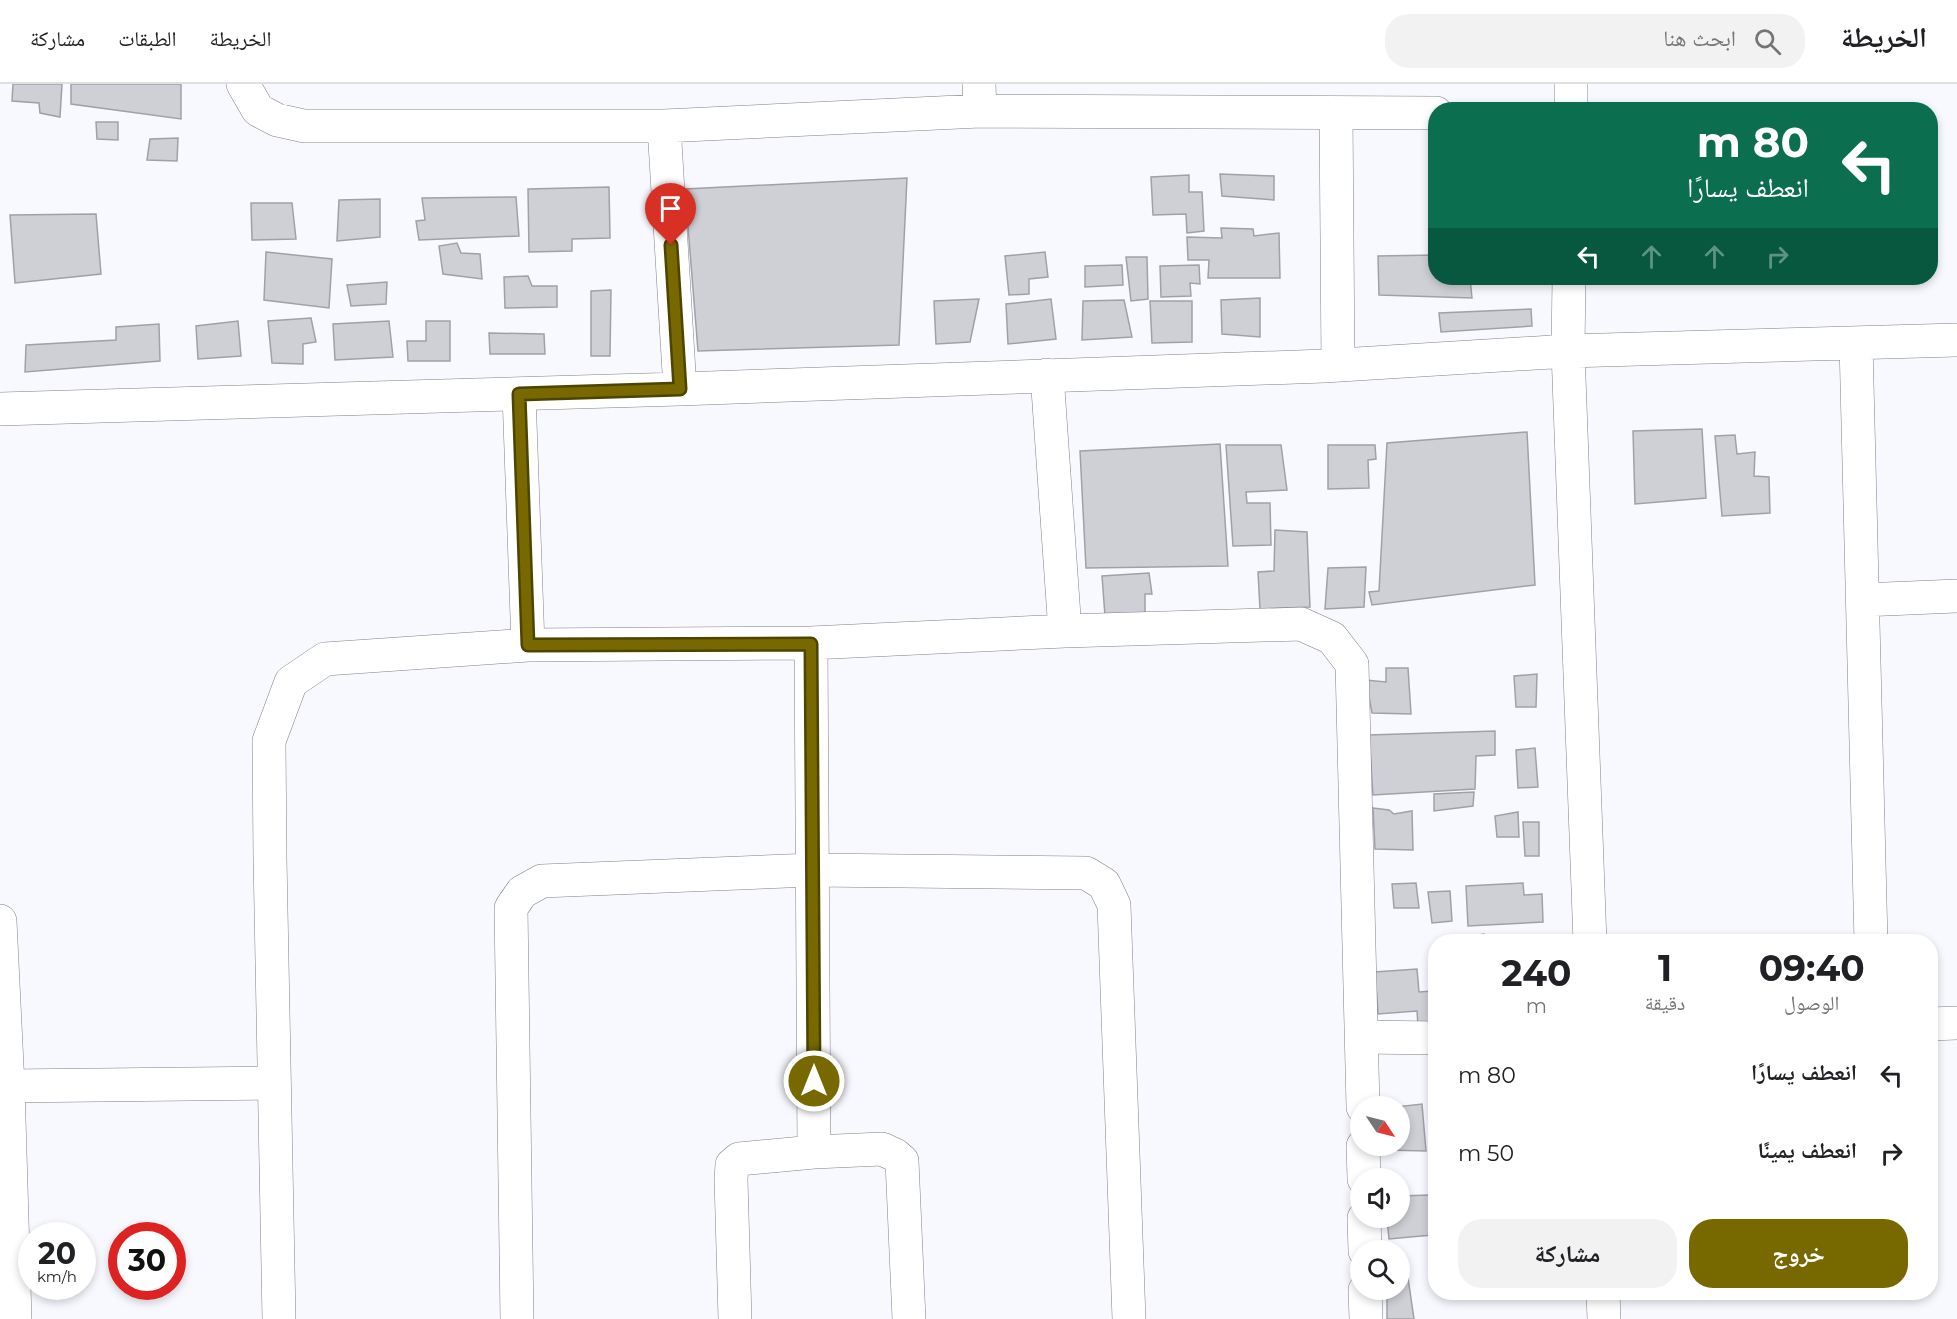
<!DOCTYPE html>
<html lang="ar">
<meta charset="utf-8">
<style>
:root{--surface:#fff;--page:#f2f2f2;--text:#202124;--muted:#757577;--line:#e0e0e0;--accent:#776800}
body{margin:0;font-family:Montserrat,"Noto Naskh Arabic",sans-serif;background:var(--page);color:var(--text);direction:rtl;height:100vh;display:flex;flex-direction:column;font-size:22px;white-space:nowrap}
*{box-sizing:border-box;margin:0}
p{font-size:20px;color:var(--muted)}
.icon{flex:none;width:33px;height:33px;fill:none;stroke:currentColor;stroke-width:2;stroke-linecap:round;stroke-linejoin:round}
.map{position:relative;flex:1;overflow:hidden;direction:ltr}
.details{position:absolute;left:1428px;top:850px;width:510px;height:366px;display:flex;flex-direction:column;background:var(--surface);border-radius:24px;box-shadow:0 3px 9px #0003;direction:rtl}
.details>*{flex:none}
.guide{position:absolute;left:1428px;top:18px;width:510px;height:183px;border-radius:24px;box-shadow:0 3px 9px #0003;direction:rtl;background:#0b6e4f;color:#fff;overflow:hidden}
.needle{width:39px;rotate:125deg}
.tools{position:absolute;left:1350px;top:1012px;display:grid;gap:12px}
.tools a{display:grid;place-items:center;width:60px;height:60px;border-radius:50%;background:var(--surface);box-shadow:0 3px 9px #0003;font-size:30px}
.speed{position:absolute;left:18px;top:1138px;display:flex;gap:12px;font-size:30px;font-weight:700;text-align:center}
.speed>*{display:grid;place-content:center;width:78px;height:78px;border-radius:50%;background:var(--surface);box-shadow:0 3px 9px #0003;line-height:1}
.speed small{font-size:15px;font-weight:400}
.speed .limit{border:9px solid #d22;background:#fff;color:#111}
.pin{position:absolute;display:grid;place-items:center;width:51px;height:51px;color:#fff;margin:-62px -26px;border-radius:50% 50% 50% 0;rotate:-45deg;box-shadow:0 0 6px #0007}
.pin .icon{rotate:45deg}
.me{position:absolute;width:66px;margin:-33px;rotate:0deg;stroke-linejoin:round;filter:drop-shadow(0 0 4px #0008)}
.turn{display:flex;align-items:center;gap:21px;height:126px;padding:0 30px;font-size:27px}
.turn .icon{width:78px;height:78px;stroke-width:2.5}
.turn b{display:block;font-size:42px;line-height:51px}
.lanes{display:flex;align-items:center;height:57px;padding:0 30px;background:#0003;justify-content:center;gap:30px;direction:ltr}
.lanes .off{opacity:.35}
.eta{display:flex;justify-content:space-evenly;align-items:center;height:102px;text-align:center}
.eta b{font-size:36px;font-weight:700;line-height:42px}
.action{display:flex;gap:12px;margin-top:auto;padding:12px 30px}
.action a{flex:1;height:69px;border-radius:24px;background:var(--accent);color:#fff;font-size:24px;font-weight:700;line-height:69px;text-align:center}
.action a+a{background:var(--page);color:var(--text)}
ul{padding:0;list-style:none}
li{display:flex;align-items:center;gap:18px;height:78px;padding:0 30px}
li div{flex:1}
li b{display:block;font-size:22px}
li em{font-style:normal}
header{display:flex;align-items:center;gap:36px;box-sizing:border-box;height:84px;padding:0 30px;background:var(--surface);border-bottom:2px solid var(--line)}
header strong{font-size:28px}
nav{display:flex;gap:33px;margin-inline-start:auto;font-size:21px}
.search{width:420px;height:54px;background:var(--page);display:flex;align-items:center;gap:15px;box-sizing:border-box;padding:0 21px;border-radius:24px;color:var(--muted);font-size:22px}
.map>svg:first-child{display:block}
</style>
<header>
<strong>الخريطة</strong>
<div class="search"><svg class="icon" aria-label="search" viewBox="0 0 24 24"><circle cx="10" cy="10" r="6"/><path d="M15 15l6 6"/></svg>ابحث هنا</div>
<nav><a>الخريطة</a><a>الطبقات</a><a>مشاركة</a></nav>
</header>
<div class="map">
<svg width="1957" height="1235" viewBox="0 0 1957 1235">
<rect width="100%" height="100%" fill="#f8f9fe"/>
<!-- building -->
<path fill="#cfd0d5" stroke="#a0a1a6" stroke-width="1.5" d="M13,0H62L60,33L40,29L39,19L12,17Z
M71,0H181V35L71,20Z
M96,38H118V56L97,55Z
M178,54L177,77L147,76L150,55Z
M1220,90L1274,92V116L1222,112Z
M1189,91V108H1202L1204,147L1187,149L1186,130L1153,131L1151,93Z
M907,94L899,261L698,267L685,105Z
M609,103L610,154L572,155V167L529,168L528,105Z
M516,113L519,152L419,156L416,137L425,136L422,114Z
M380,115V153L337,157L339,116Z
M251,119H292L296,155L252,156Z
M96,130L101,190L15,199L10,131Z
M1221,144L1253,145L1254,152L1279,149L1280,194H1208L1209,176H1188L1187,153L1222,154Z
M457,159L461,169L480,170L482,195L443,190L439,162Z
M266,168L332,175L329,224L264,216Z
M1045,168L1048,193L1029,195V210L1009,211L1005,172Z
M1436,171V194H1470L1472,214L1379,211L1378,172Z
M1126,173H1147L1148,215L1131,217Z
M1122,181L1123,201L1085,203V182Z
M1199,181L1200,200L1190,199L1191,212L1161,213L1160,182Z
M528,192L532,202H557V223L505,224L504,193Z
M387,198L386,220L351,222L347,201Z
M611,206L610,272H591V207Z
M1260,214V253L1222,250L1221,216Z
M979,215L970,258L936,260L934,217Z
M1051,215L1056,255L1008,260L1006,220Z
M1124,216L1132,253L1082,256L1083,217Z
M1150,217H1192V258L1152,259Z
M1531,225L1532,242L1441,248L1439,229Z
M311,234L316,258L303,260V280L272,279L268,237Z
M238,237L241,272L198,275L196,242Z
M389,237L393,273L335,276L333,240Z
M426,237H450V277H408L407,257H426Z
M159,240L160,277L25,288L26,261L116,256V243Z
M489,249L544,250L545,270H490Z
M1702,345L1706,414L1635,420L1633,347Z
M1527,348L1535,501L1372,521L1369,508L1379,507L1387,359Z
M1735,351L1737,370L1755,368L1754,392L1769,393L1770,429L1722,432L1715,352Z
M1220,360L1228,482L1086,484L1080,367Z
M1226,361H1281L1287,406L1246,408L1247,419H1270L1271,461L1233,462Z
M1328,361H1375L1376,375L1368,376L1369,404L1328,405Z
M1275,446L1307,448L1310,523L1260,525L1258,488L1274,487Z
M1366,483L1364,523L1325,525L1328,484Z
M1149,489L1152,510H1145V531L1105,532L1102,492Z
M1386,584H1408L1411,630L1372,629L1366,596L1386,598Z
M1537,590L1536,623H1516L1514,592Z
M1495,647V671L1476,672L1475,705L1373,711L1369,651Z
M1535,664L1538,703L1518,704L1516,666Z
M1474,708L1473,722L1434,727V710Z
M1373,724L1389,726L1394,730L1412,727L1413,766L1375,765Z
M1518,728L1519,753H1497L1495,732Z
M1523,738H1539V772H1525Z
M1416,799L1419,824H1394L1392,800Z
M1523,799L1524,811L1542,810L1543,838L1468,842L1466,802Z
M1450,807L1452,837L1432,839L1428,808Z
M1484,850L1485,858H1459V854Z
M1417,885L1419,908L1433,907L1435,941L1418,942L1417,927L1378,930L1375,888Z
M1422,1020L1426,1067L1384,1066V1062H1400V1023H1396Z
M1429,1111L1432,1151L1389,1155L1387,1134H1400V1112Z
M1400,1194H1408L1414,1235H1387V1206H1400Z"/>
<g fill="none" stroke-linecap="round" stroke-linejoin="round">
<defs>
<path id="street" d="M243,0L258,26L277,36L304,42H664L980,27L979,0
M1571,26V0
M980,27L1436,29
M1336,29L1338,281
M664,42L680,305
M1569,194L1568,267L1590,858
M1856,259L1871,858
M1047,291L1065,547
M519,310L528,561
M0,325L680,305L1324,282L1568,267L1957,256
M1862,516L1957,512
M811,559L814,1068
M1930,940L1957,939
M1362,953L1436,954
M8,1002L273,999
M1363,1062L1364,1095
M1364,1134L1365,1167
M1365,1206L1366,1235
M1603,1209L1604,1235
M279,1235L270,774L269,657L291,598L325,575L528,561L811,559L1065,547L1301,540L1332,554L1352,580L1363,1023
M517,1235L511,824L522,808L542,797L812,786L1086,789L1104,800L1114,821L1129,1235
M735,1235L731,1095L732,1081L739,1075L814,1068L882,1065L895,1071L902,1077L909,1235"/>
<path id="secondary" d="M0,837L8,1002L15,1235"/>
</defs>
<!-- street casing -->
<use href="#street" stroke="#808186" stroke-width="34"/>
<!-- secondary casing -->
<use href="#secondary" stroke="#808186" stroke-width="34"/>
<!-- street -->
<use href="#street" stroke="#fff" stroke-width="33"/>
<!-- secondary -->
<use href="#secondary" stroke="#fff" stroke-width="33"/>
</g>
<g fill="none" stroke-linecap="round" stroke-linejoin="round">
<defs>
<path id="route" d="M671,161L680,305L519,310L528,561L811,560L814,997"/>
</defs>
<!-- route casing -->
<use href="#route" stroke="#4d4400" stroke-width="15"/>
<!-- route -->
<use href="#route" stroke="#776800" stroke-width="10"/>
</g>
</svg>
<div class="tools">
<a><svg class="needle" viewBox="-14 -14 28 28"><path d="M0-13l5 13h-10z" fill="#e53935"/><path d="M0 13l5-13h-10z" fill="#757577"/></svg></a>
<a><svg class="icon" aria-label="sound" viewBox="0 0 24 24"><path d="M4 9h4l5-4v14l-5-4H4zM17 9q2 3 0 6"/></svg></a>
<a><svg class="icon" aria-label="search" viewBox="0 0 24 24"><circle cx="10" cy="10" r="6"/><path d="M15 15l6 6"/></svg></a>
</div>
<div class="speed"><div>20<small>km/h</small></div><div class="limit">30</div></div>
<div class="pin" style="left:671px;top:161px;background:#d93025"><svg class="icon" aria-label="arrive" viewBox="0 0 24 24"><path d="M6 21V4h12l-3 4 3 4H6"/></svg></div>
<svg class="me" style="left:814px;top:997px" viewBox="-20 -20 40 40"><circle r="17" fill="#776800" stroke="#fff" stroke-width="3"/><path d="M0-11L8 9 0 5-8 9z" fill="#fff"/></svg>
<div class="guide">
<div class="turn"><svg class="icon" aria-label="left" viewBox="0 0 24 24"><path d="M17 20v-9H6M10 6l-5 5 5 5"/></svg><div><b>80 m</b>انعطف يسارًا</div></div>
<div class="lanes"><svg class="icon" aria-label="left" viewBox="0 0 24 24"><path d="M17 20v-9H6M10 6l-5 5 5 5"/></svg><svg class="icon off" aria-label="ahead" viewBox="0 0 24 24"><path d="M12 20V5M6 11l6-6 6 6"/></svg><svg class="icon off" aria-label="ahead" viewBox="0 0 24 24"><path d="M12 20V5M6 11l6-6 6 6"/></svg><svg class="icon off" aria-label="right" viewBox="0 0 24 24"><path d="M7 20v-9h11M14 6l5 5-5 5"/></svg></div>
</div>
<section class="details">
<div class="eta">
<div><b>09:40</b><p>الوصول</p></div>
<div><b>1</b><p>دقيقة</p></div>
<div><b>240</b><p>m</p></div>
</div>
<ul>
<li><svg class="icon" aria-label="left" viewBox="0 0 24 24"><path d="M17 20v-9H6M10 6l-5 5 5 5"/></svg><div><b>انعطف يسارًا</b></div><em>80 m</em></li>
<li><svg class="icon" aria-label="right" viewBox="0 0 24 24"><path d="M7 20v-9h11M14 6l5 5-5 5"/></svg><div><b>انعطف يمينًا</b></div><em>50 m</em></li>
</ul>
<div class="action"><a>خروج</a><a>مشاركة</a></div>
</section>
</div>
